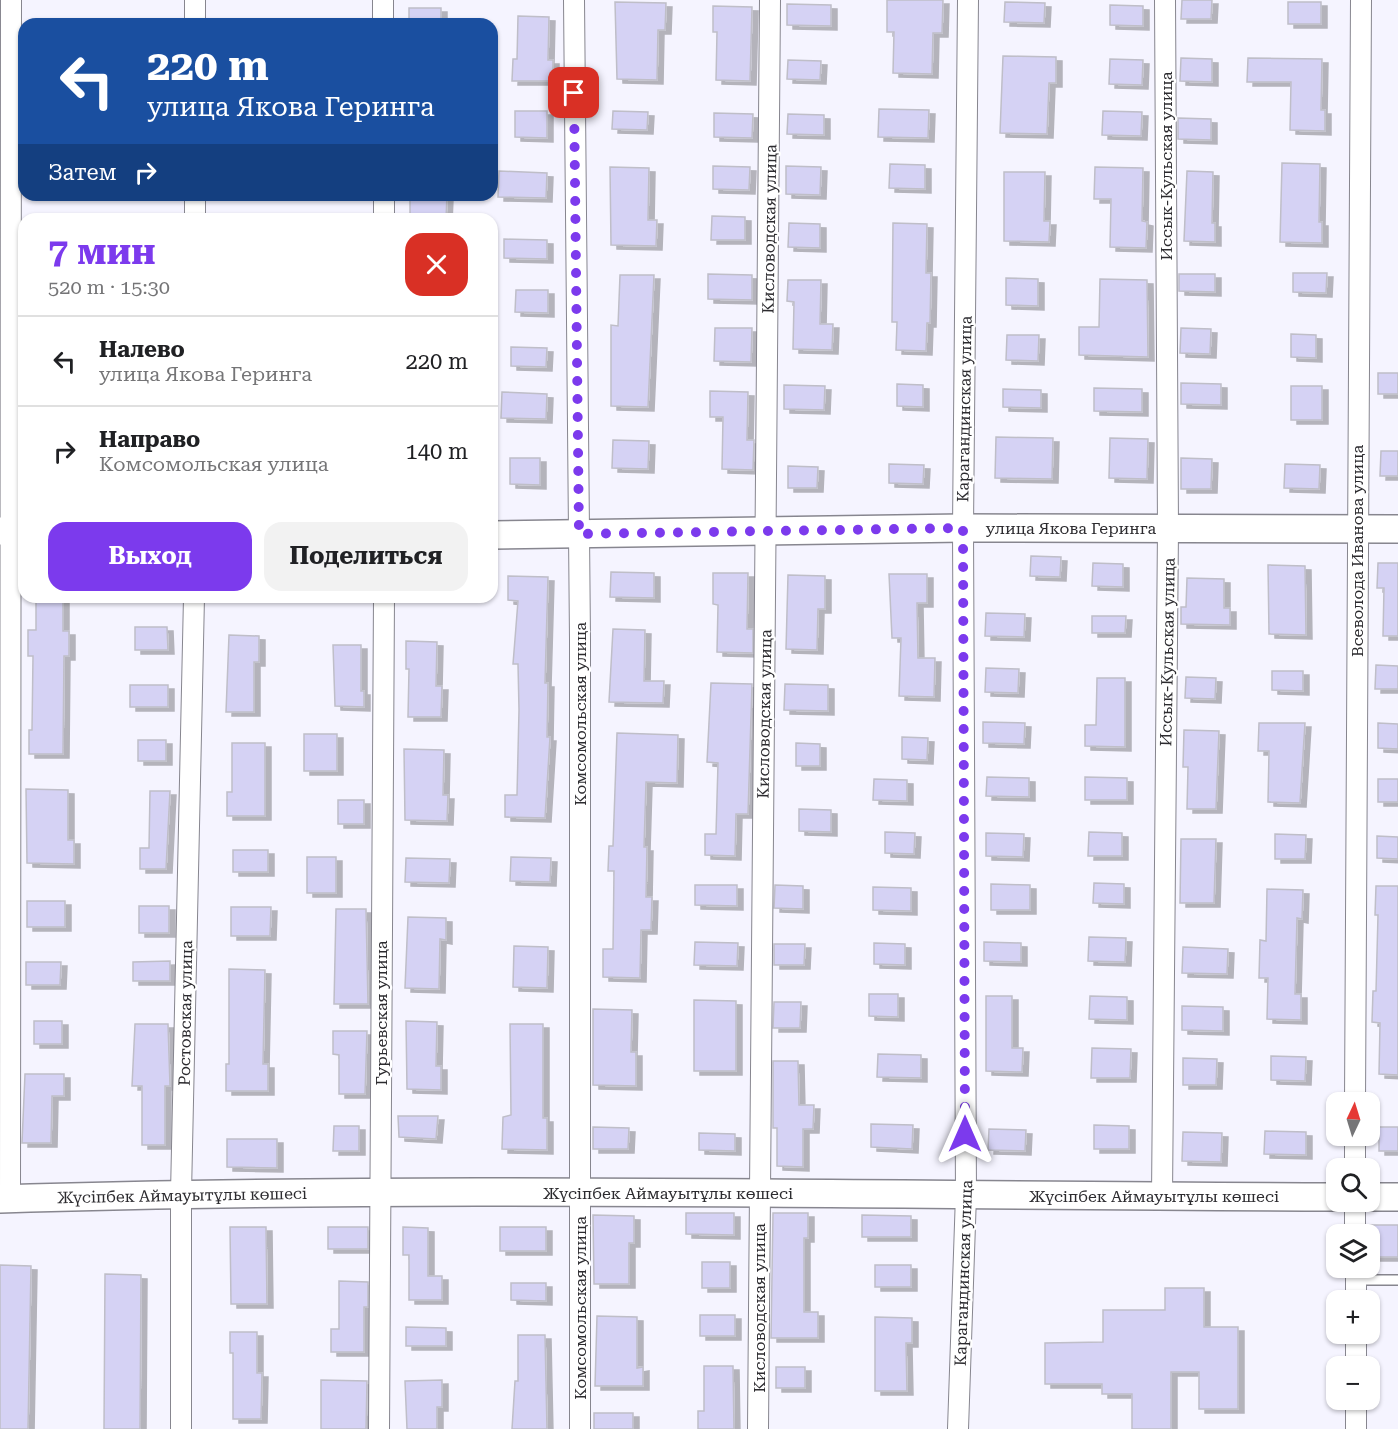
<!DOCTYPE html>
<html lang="ru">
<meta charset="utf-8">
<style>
:root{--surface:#fff;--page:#f2f2f2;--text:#202124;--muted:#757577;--line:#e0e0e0;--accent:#7c3aed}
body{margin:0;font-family:"Roboto Serif",serif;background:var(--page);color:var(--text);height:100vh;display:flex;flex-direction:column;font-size:22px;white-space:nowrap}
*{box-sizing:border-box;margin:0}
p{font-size:20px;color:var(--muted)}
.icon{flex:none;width:33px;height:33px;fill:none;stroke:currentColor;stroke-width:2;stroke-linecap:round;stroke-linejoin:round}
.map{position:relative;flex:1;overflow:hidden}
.sheet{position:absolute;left:18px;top:213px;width:480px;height:390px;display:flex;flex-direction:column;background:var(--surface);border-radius:18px;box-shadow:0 2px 4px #0004}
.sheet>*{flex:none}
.top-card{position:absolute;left:18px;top:18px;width:480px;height:183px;border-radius:18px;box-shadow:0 2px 4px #0004;background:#1a4fa0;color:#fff;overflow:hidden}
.needle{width:39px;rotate:4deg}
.controls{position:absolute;left:1326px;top:1092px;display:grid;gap:12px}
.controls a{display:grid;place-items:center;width:54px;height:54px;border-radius:12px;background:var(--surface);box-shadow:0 2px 4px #0004;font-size:30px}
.pin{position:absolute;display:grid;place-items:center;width:51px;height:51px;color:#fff;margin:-26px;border-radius:12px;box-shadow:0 3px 9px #0006}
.me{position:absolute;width:66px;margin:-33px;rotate:0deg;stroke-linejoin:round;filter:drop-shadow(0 0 4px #0008)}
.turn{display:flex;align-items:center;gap:21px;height:126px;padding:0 30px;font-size:27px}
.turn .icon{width:78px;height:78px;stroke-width:2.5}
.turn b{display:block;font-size:42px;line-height:51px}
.then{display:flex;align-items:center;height:57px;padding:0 30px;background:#0003;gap:12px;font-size:22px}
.round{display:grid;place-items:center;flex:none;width:63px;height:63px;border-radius:18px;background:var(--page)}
.overview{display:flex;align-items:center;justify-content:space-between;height:102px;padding:0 30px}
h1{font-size:36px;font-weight:700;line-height:45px;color:var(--accent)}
.cta{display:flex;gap:12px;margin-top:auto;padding:12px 30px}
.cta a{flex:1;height:69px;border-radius:18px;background:var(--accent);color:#fff;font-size:24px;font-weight:700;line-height:69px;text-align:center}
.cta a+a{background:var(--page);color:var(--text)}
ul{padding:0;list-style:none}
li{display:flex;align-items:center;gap:18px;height:90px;padding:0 30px;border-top:2px solid var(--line)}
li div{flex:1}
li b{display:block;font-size:22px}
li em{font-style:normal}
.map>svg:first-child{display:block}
</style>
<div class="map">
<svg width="1398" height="1429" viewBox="0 0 1398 1429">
<defs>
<filter id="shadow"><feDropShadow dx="6" dy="4" stdDeviation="0" flood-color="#0004"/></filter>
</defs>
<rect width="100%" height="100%" fill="#f5f4ff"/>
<!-- building -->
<path fill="#d5d2f4" stroke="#bfbec8" stroke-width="1.5" filter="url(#shadow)" d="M887,0H943L942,33H933L932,74L893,73L894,32H887Z
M1182,0H1212L1211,19H1181Z
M615,2L666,3L665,30H658L657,80L617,79Z
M1005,2L1045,3L1044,23L1004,22Z
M1288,2H1321V24H1288Z
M787,4L831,5V26L787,25Z
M1110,5L1143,6V26L1110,25Z
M713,6L752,7L750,81L716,80L717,32H713Z
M409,8H441V24H409Z
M518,16L549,17L548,60H553V81H512L513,59H517Z
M1003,56L1056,57V83H1049L1047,134L1000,133Z
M1181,58L1212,59V82L1180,81Z
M1248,58L1322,59L1321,110H1325V131L1290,130L1291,82H1247Z
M1110,59L1143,60L1142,85L1109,84Z
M788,60L821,61L820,80L787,79Z
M879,109L929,110L928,138L878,137Z
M515,111H547V138L515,137Z
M613,111L648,112L647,130L612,129Z
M1103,111L1142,112L1141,136L1102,135Z
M714,113L753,114L752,138L714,137Z
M788,114L824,115V135L787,134Z
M1178,118L1211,119V140L1178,139Z
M1282,163L1320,164L1319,222H1322V243L1280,242Z
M890,164L925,165V189L889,188Z
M713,166L750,167L749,190L713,189Z
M786,166L821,167L820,195L786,194Z
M610,167L649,168L648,220H657L656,246L611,245Z
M1095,167L1143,168L1142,221L1147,222L1146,248L1110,247L1111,199H1094Z
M499,171L547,173L546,198L498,197Z
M1187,171L1213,172L1212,223H1215V242L1184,241Z
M1004,172H1045L1044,221H1050L1049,242L1004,241Z
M410,195H447L446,219H410Z
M712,216L745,217V240H711Z
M789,223L820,224V248L788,247Z
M893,223L927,224L926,273H931L930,323H927L926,351L896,350L897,322H892Z
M504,239L547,240V259L504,258Z
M1293,273H1327L1326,293L1293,292Z
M708,274L752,275V300L708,299Z
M1179,274H1215V292L1179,291Z
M620,275H654L648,407L611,406V325L618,326Z
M1006,278L1038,279V306L1006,305Z
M1100,279L1147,280L1148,357L1079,355V327H1099Z
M788,280H821L820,324H833L832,350L793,349L794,302L787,301Z
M516,290H548V313L515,312Z
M715,328H752L751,362L714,361Z
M1181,328L1211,329L1210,354L1180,353Z
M1291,334L1316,335V358L1291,357Z
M1007,335H1039L1038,361L1006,360Z
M511,347L547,348L546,367L511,366Z
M1378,373H1398V394H1378Z
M1181,383L1221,384V405L1181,404Z
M897,384L923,385V407L897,406Z
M784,385L825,386L824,410L784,409Z
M1291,386H1322V420H1291Z
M1094,388L1142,389V412L1094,411Z
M1003,389L1041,390V408L1003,407Z
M710,391L748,392L747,440H754L753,470L722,469L723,417H710Z
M502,392L547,394L546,419L501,418Z
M996,437L1053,438L1052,479L995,478Z
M1110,438L1148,439L1147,479L1109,478Z
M613,440L649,441L648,469L612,468Z
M1381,451H1398V476H1380Z
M510,458H540V485L510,484Z
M1181,458L1212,459L1211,489H1181Z
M889,464L924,465L923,484L889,483Z
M1285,464L1320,465L1319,489L1284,488Z
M788,466L818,467L817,488H788Z
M1031,556L1061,557L1060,577L1030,576Z
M1093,563L1123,564V587L1092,586Z
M1378,563H1398V636H1383L1384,588H1377Z
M1268,565L1305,566L1306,635L1269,634Z
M611,572L654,573V598L610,597Z
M713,573H748L747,629H753V653L717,652L718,605L713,604Z
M889,574H927V603H917L918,658H935L934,697L899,696L901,638H892Z
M788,575L825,576V609H818L817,650L786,649Z
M508,576L548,577L545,683H548L547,737H550L545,818L505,817V795H517L519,710L518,664H513L518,601L508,600Z
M1187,578L1224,579V608H1230V625L1181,624V607H1186Z
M36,597H63V631H69V656H64L63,754H29V730H32L33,656H28V630H36Z
M986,613L1025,614L1024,637L985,636Z
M1092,616H1126L1125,633H1092Z
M135,627H167L168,650H135Z
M613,629L645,630L644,681H664L663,703L609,702Z
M229,635L259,636V662H254V712H226Z
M406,641L437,642L436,686H442L441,717H408L409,669H406Z
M333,645H361V691H364V707L335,706Z
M1376,665L1398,666V689H1375Z
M986,668L1019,669L1018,693L985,692Z
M1272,671H1303V691L1272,690Z
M1186,677L1216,678L1215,699L1185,698Z
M1097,678H1125V747L1085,746V725H1096Z
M711,683L752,684L748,814H736L735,856L705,855V834H716L718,763L707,762Z
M785,684L828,685V711L784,710Z
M130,685H168V707H130Z
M983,722L1025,723L1024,744L983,743Z
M1259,723H1305L1300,803L1268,802L1269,751H1258Z
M1378,723L1398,724V749L1378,748Z
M1184,730L1219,731L1216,809H1187L1188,767H1183Z
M617,733L678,735L677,783L646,782L644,847H647L646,897H652L651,930H641L640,978L603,977V949H613L614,871H608L609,846H613Z
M304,734H337V771H304Z
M902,737L928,738L927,760L902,759Z
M138,740H166V761H138Z
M232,743H265V816H227V792H232Z
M796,743L820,744V766H796Z
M404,749L444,750L443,795H448L447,821L405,820Z
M987,777L1029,778V797L986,796Z
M1085,777L1127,778V800H1085Z
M874,779L907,780V801L873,800Z
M1378,779H1398V802H1378Z
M26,789L68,790V840H74V864L27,863Z
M150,791H170L166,869H140V848H149Z
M338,800H364V824H338Z
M799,809L831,810V832L799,831Z
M885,832L915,833L914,854L885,853Z
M1089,832L1122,833V856H1088Z
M986,833L1024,834L1023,857L986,856Z
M1275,834L1306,835L1305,859H1275Z
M1377,836L1398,837V859L1377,858Z
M1181,839H1216L1214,903H1180Z
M233,850H268V872H233Z
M307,857H336V893H307Z
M511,857L551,858L550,882L510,881Z
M406,858L450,859L449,883L405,882Z
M1094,883L1124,884V904L1093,903Z
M991,884L1030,885V910H991Z
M695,885H737V906L695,905Z
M775,885L803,886V909L774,908Z
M1376,886H1398V1075L1379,1074L1380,1023L1372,1022L1373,991H1376L1378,915H1375Z
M873,887L911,888V911L873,910Z
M1267,889L1303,890L1302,919L1297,918L1295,994H1301V1020L1267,1019L1268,978H1259L1260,940L1266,941Z
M27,901H65V927H27Z
M139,906H169V933H139Z
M231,907H271L270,936H231Z
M336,909H366L368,1004H334Z
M408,917L446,918V940L440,939L439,989L405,988Z
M1089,937L1126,938L1125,962L1088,961Z
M695,942L738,943L737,966L694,965Z
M984,942L1021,943V962L984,961Z
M874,943L905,944V965L874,964Z
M774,944H805L804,965H774Z
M514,946L548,947L547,988L513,987Z
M1183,947L1228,949L1227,974L1182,973Z
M170,961V981H133V962Z
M26,962H61L60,985H26Z
M229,969L265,970L263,1064H268V1091H226V1064H229Z
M869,994H898V1017L869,1016Z
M986,996H1012V1048H1023L1022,1072L986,1071Z
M1090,996L1127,997V1020L1089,1019Z
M694,1000L736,1001V1071H694Z
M774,1002H801L800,1028H773Z
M1182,1006L1223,1007V1031L1182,1030Z
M593,1009L632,1010L631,1052H636V1086L593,1085Z
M34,1021H62V1044H34Z
M406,1021L437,1022L436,1066H441V1090L407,1089Z
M135,1024H168L170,1086H165V1145H142V1086H132Z
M510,1024H543V1118H547V1150L502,1149L503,1117L511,1115Z
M333,1031H367L365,1094H339V1055L333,1054Z
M1092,1048L1131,1049L1130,1078H1091Z
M878,1054L921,1055V1078L877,1077Z
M1271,1056L1306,1057L1305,1081L1271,1080Z
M1183,1058L1217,1059L1216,1085H1183Z
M773,1061H798L799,1105H814L813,1129H803V1167L777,1166V1128H773Z
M25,1074H64V1096H52L51,1143H22Z
M398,1116H438L436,1139L399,1137Z
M871,1124L913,1125L912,1149L871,1147Z
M1094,1125L1129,1126V1149H1094Z
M334,1126H359V1151H333Z
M593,1127L629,1128L628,1149H593Z
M1379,1127H1398V1151H1379Z
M989,1129L1026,1130L1025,1151L988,1150Z
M1265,1131L1306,1132V1155L1264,1154Z
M1183,1132L1222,1133L1221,1162L1182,1161Z
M699,1133L735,1134V1151L699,1150Z
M227,1139H277V1168L227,1167Z
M686,1213H734V1235L686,1234Z
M773,1213H808V1238H804V1312H818V1338H771Z
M593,1215L634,1216V1243H629V1284H594Z
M862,1215L911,1216V1237H862Z
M1370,1225H1398V1257H1370Z
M230,1227H266L267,1304H231Z
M328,1227H368V1249H328Z
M403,1227L428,1228V1276H442V1300H409V1255H403Z
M500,1227H546V1251H500Z
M702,1262H730V1288H702Z
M0,1265L31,1266L28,1429H0Z
M875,1265H911V1287H875Z
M105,1274L141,1275L140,1429H104Z
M339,1281L368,1282V1307H364V1352H331V1329H339Z
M511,1283H546V1301L511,1300Z
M1165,1288H1204V1327H1238V1409H1199V1372H1171V1429H1132V1394H1102V1384H1045V1343L1103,1342V1310H1165Z
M700,1315H735V1336H700Z
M597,1316L637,1317V1368L643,1367V1386H595Z
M875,1317L912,1318V1343H906L907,1391H875Z
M406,1327L446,1328V1346H406Z
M230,1332H257V1373H262L261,1419H233V1353H230Z
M518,1335H545L547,1429H512L515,1381H518Z
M704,1366H733L734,1429H698V1411H704Z
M776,1367H805V1388H776Z
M321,1380L367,1381L366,1429H321Z
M442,1380V1407H437V1429H407L405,1381Z
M594,1413H633V1429H594Z"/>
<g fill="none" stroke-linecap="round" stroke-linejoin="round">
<defs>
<path id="lane" d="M1356,1280H1398"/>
<path id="street" d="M195,0V24
M383,0V24
M574,0L580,640V1429
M195,195V219
M384,195V219
M1355,1102L1361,0
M1355,1168V1136
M1162,1196L1168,529L1165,0
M10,1199L11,0
M1355,1202V1234
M1356,1268V1300
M1356,1366V1334
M181,1429V1193L194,597
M379,1429L384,597
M758,1429L770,0
M958,1429L966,1195L963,528L968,0
M1356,1429V1400"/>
<path id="secondary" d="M0,531L24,532
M492,535L963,528L1398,529
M1370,1197H1398
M0,1199C445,1185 891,1196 1336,1197"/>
</defs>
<!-- lane casing -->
<use href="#lane" stroke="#87868f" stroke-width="12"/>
<!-- street casing -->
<use href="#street" stroke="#87868f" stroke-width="22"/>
<!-- secondary casing -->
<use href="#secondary" stroke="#87868f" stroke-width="30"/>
<!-- lane -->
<use href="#lane" stroke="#fff" stroke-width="9"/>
<!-- street -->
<use href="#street" stroke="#fff" stroke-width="20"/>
<!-- secondary -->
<use href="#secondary" stroke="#fff" stroke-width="27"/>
</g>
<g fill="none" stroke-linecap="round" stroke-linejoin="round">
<!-- route -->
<path stroke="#7c3aed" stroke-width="10" stroke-dasharray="0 18" d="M574,93L579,534L963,528L965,1134"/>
</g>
<g text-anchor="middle" stroke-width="4.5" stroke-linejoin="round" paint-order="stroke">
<!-- street labels -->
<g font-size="16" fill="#2c2b2f" stroke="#fff">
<text transform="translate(1166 166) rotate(-90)" y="6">Иссык-Кульская улица</text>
<text transform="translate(769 229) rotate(-89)" y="6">Кисловодская улица</text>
<text transform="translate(964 409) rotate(-89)" y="6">Карагандинская улица</text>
<text x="1071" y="534">улица Якова Геринга</text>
<text transform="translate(1357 551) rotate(-90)" y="6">Всеволода Иванова улица</text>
<text transform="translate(1167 652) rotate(-89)" y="6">Иссык-Кульская улица</text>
<text transform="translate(580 714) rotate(-90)" y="6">Комсомольская улица</text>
<text transform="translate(764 714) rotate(-89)" y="6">Кисловодская улица</text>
<text transform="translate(185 1013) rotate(-89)" y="6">Ростовская улица</text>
<text transform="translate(381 1013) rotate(-90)" y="6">Гурьевская улица</text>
<text x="668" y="1199">Жүсіпбек Аймауытұлы көшесі</text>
<text transform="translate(182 1195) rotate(-1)" y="6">Жүсіпбек Аймауытұлы көшесі</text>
<text x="1154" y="1202">Жүсіпбек Аймауытұлы көшесі</text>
<text transform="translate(963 1273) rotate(-88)" y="6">Карагандинская улица</text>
<text transform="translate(580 1308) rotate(-90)" y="6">Комсомольская улица</text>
<text transform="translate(759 1308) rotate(-90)" y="6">Кисловодская улица</text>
</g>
</g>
</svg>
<div class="controls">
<a><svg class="needle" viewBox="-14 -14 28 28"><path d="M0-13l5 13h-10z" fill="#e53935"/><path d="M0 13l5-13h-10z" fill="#757577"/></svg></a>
<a><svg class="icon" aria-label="search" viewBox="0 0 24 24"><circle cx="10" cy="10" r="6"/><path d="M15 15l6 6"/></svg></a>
<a><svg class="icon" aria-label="layers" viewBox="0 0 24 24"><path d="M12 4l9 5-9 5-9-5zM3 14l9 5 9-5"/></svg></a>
<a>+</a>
<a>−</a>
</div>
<div class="pin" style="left:574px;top:93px;background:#d93025"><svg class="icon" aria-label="arrive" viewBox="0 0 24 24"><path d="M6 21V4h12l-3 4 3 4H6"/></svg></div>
<svg class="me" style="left:965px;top:1134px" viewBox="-20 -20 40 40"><path d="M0-17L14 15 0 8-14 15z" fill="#7c3aed" stroke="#fff" stroke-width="4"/></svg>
<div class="top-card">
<div class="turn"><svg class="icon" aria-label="left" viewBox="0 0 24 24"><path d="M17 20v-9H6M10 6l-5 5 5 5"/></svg><div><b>220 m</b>улица Якова Геринга</div></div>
<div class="then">Затем<svg class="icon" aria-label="right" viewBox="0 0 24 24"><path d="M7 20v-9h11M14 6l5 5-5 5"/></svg></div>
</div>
<section class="sheet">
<div class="overview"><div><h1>7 мин</h1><p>520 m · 15:30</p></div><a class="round" style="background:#d93025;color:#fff"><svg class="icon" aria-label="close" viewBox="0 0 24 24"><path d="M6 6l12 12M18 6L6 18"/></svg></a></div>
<ul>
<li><svg class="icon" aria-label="left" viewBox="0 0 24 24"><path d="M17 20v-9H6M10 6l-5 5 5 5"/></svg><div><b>Налево</b><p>улица Якова Геринга</p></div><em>220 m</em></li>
<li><svg class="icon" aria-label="right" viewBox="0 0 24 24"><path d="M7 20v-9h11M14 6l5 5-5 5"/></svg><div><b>Направо</b><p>Комсомольская улица</p></div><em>140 m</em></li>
</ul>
<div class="cta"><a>Выход</a><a>Поделиться</a></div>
</section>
</div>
